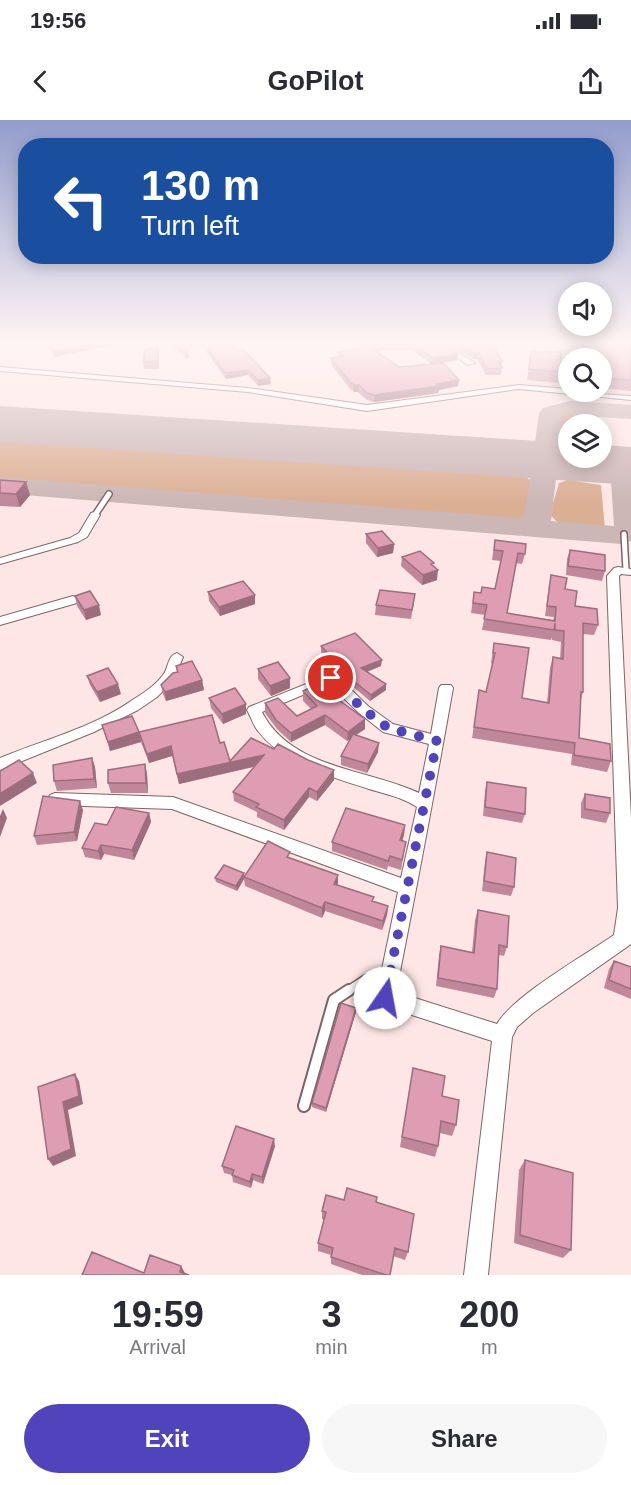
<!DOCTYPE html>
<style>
:root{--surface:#fff;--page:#f7f7f7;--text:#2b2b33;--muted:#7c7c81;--accent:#5043bb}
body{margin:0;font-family:Arial,sans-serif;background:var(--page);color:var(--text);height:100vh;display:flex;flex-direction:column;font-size:22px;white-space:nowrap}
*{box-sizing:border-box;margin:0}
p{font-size:20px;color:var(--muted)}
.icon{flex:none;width:33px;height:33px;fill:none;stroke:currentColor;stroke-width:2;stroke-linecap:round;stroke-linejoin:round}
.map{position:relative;height:1155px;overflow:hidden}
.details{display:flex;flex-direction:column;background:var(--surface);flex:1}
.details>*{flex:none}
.banner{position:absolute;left:18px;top:18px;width:596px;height:126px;border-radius:24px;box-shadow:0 3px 15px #0003;background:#1a4fa0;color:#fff;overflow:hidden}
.tools{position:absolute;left:558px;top:162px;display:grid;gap:12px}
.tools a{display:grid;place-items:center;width:54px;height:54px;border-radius:50%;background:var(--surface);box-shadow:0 3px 15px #0003;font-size:30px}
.pin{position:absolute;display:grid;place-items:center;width:51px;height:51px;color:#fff;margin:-26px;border:3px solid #fff;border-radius:50%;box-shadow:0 2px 6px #0007}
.me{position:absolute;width:66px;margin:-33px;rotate:12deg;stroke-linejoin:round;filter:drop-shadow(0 0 4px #0008)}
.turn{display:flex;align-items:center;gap:21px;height:126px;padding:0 24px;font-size:27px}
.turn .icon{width:78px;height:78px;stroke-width:2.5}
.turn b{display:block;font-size:42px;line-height:51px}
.eta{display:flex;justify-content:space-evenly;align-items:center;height:102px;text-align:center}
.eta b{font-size:36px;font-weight:800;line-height:42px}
.primary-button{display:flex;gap:12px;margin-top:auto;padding:12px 24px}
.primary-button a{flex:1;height:69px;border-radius:36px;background:var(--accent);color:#fff;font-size:24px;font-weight:800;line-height:69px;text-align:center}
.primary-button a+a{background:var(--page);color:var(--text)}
.status{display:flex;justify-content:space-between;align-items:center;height:42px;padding:0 30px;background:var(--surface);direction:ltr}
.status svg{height:16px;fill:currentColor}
header{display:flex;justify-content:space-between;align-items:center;height:78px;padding:0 24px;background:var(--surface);font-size:27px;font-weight:800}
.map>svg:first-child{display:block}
</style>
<div class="status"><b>19:56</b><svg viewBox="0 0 49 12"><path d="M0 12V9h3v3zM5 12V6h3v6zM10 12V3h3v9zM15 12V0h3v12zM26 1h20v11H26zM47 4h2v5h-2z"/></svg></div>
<header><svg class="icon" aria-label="back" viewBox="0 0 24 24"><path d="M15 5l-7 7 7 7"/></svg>GoPilot<svg class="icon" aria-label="share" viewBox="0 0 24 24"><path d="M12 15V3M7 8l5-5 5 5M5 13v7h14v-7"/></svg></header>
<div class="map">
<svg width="631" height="1155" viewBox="0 0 631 1155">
<rect width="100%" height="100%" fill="#ffe6e6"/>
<!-- built -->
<path fill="#f7d5d6" d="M533,222H631V276L589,272H602V238H568V270L530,266Z"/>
<!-- green -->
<path fill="#dbaf94" d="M574,292L599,295V304H568V327L560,322V298L563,294Z
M0,319L514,355L526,357L535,363L529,398L514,402L0,363Z
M568,360L601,365L605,409C587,408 561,412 550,394L559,363Z"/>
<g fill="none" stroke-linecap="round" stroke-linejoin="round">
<!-- taxiway -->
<path fill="#ccb6b6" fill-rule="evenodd" d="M570,281L631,285V299L570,295L562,297L558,339L568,336L582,338L586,343L582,349L556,359L551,401L614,406L610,346L614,340L623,338L631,340V421L621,424L0,373V357L519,398L524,395L530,358L503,343L499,338L503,333L512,330L533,337L539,293L543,288Z"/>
<!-- runway -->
<path fill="#ccb6b6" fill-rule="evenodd" d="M0,286L568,323V338H602V325L631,327V365L0,322Z"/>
<defs>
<path id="service-far2" d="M95,395L109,374
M624,414L626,450"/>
<path id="service-far1" d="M346,872L366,859L388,864"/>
<path id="service" d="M304,986L334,880L349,870"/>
<path id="minor" d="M434,222H443L475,243L468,245Z
M0,247L248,268L367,285L519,265L568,269V272L631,276V280L519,269L367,291L248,272L0,251Z
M95,392L100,395L87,417L78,422L0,444V438L70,418L79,413L91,393Z
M618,447L631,449V455L621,454L619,456L631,698V824L533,893L517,907L512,917L488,1155H464L492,921L378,884L376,878L398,772L172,689L55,685L50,683L47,679L50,675L55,673L173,677L401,758L417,687C402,677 385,674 369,669C332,657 283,644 258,611C253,605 251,597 247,590L249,587L331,554L336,555L368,586L393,604L431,614L439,568L441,565H451L453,568C435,670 416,771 396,872L497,904C513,876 585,835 614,815L618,788L607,456L614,448ZM329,564L358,592L383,612L429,624L419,673C368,649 291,649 262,592Z
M73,476L79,480L77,483L0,505V497Z
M177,533L183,537L173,561L157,577L138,590L94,612L0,650V638C43,620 92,608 131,581C142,574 155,566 163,555C169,548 167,536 177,533Z"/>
</defs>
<!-- service-far2 casing -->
<use href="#service-far2" stroke="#7b6566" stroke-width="8"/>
<!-- service-far1 casing -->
<use href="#service-far1" stroke="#7b6566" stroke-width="11"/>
<!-- service casing -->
<use href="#service" stroke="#7b6566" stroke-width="14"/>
<!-- minor casing -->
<use href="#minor" stroke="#7b6566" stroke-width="2"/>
<!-- service-far2 -->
<use href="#service-far2" stroke="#fff" stroke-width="5"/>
<!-- service-far1 -->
<use href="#service-far1" stroke="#fff" stroke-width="8"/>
<!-- service -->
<use href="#service" stroke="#fff" stroke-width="10"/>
<!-- minor -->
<use href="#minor" fill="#fff" fill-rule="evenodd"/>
</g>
<!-- wall -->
<path fill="#c0879a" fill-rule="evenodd" d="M169,222H183L190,237L187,239Z
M199,222H229L271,264L258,266L248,255L226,259Z
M359,222H441L457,240L434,244L458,266L439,270L438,273L374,282L367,280L358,272H354L349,268L331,244V238L338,237V232L367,228ZM412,230L432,244L399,247L376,231Z
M446,222H491L502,241L501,255H486L477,239H473Z
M566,222H631V271L602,268V238H584L566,223Z
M158,228L159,236V249H144L143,242Z
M531,232L560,252L558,263L527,260Z
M0,360L26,362L30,375L20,387L0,386Z
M366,414L394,424L393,433L377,437L366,423Z
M495,420L525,434L522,444L516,443L507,493L553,500L554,497L545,496L549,466L551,455L565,469L575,486L598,505L594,515L583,514V572L581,579L579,618L611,641L607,652L571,645L572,634L472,618L479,570L486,572L493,544L491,543L494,523L522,578L547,583L550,548L553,537L560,539L561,522L552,520V517L551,520L482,510L485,495L471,493L474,472L481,473L495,469L501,441L492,440Z
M570,430L605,451L602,461L566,455L567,439Z
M402,437L433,446L437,460L422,465L401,446Z
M208,472L255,475V484L220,496L209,481Z
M75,476L101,495L86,500L77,486Z
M414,483L411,499L375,495L376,485Z
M321,526L381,546L367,552L386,564V570L370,581L345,560V557L321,532Z
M176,546L202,560L204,570L166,581L163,574L161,565L177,552Z
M258,549L290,568L271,576L258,559Z
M87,556L121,574L100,582L90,565Z
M342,570V580L340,581L365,599V609L356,615L378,632L367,653L341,645V636L351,619L347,621L325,605L291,622L277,609L265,593V583L297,596L311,589L303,581V571Z
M209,578L246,594L223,604L211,588Z
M102,605L139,612L220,623L230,641L334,660L317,681L309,677L284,710L257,697V692L234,681L233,672L254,647L179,664L172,636L149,643L141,622L110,631Z
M92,638L95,647L97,668L57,671L54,661Z
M145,644L147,654L148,673H111L108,663Z
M487,662L525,694L522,703L483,696L485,671Z
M585,674L610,693L606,703L581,698V683Z
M83,690L77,721L37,725L34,716Z
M149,693L151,702L134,740L104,734L101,740L85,737L82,728L107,705Z
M405,705L404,715L402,721L406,722L401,750L388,746L387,750L332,731V722Z
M487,732L514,767L511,776L482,771L485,742Z
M291,738L338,755L337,765L374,782L388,786L387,795L382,810L325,791L322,798L245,766L244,759L237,771L216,762L215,758L245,755Z
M478,790L507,827L504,836L499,835L497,869L494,878L436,866L439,835L441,826L472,832L475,800Z
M614,841L631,847V879L604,868L609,849Z
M356,888V892L326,992L312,987V983Z
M413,948L442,976L456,1005L452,1016L440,1013L438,1026L435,1037L400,1027Z
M275,1026L263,1064L253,1060L251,1068L233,1062L232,1055L224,1053L222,1046Z
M525,1040L571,1130L563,1138L514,1123L519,1050Z
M344,1080L376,1082L408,1132L405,1140L393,1136L390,1155H362L331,1144V1135L318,1131V1123L324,1100L322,1099V1091Z"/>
<!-- shaded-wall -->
<path fill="#9c6e7d" d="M97,222H115L116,224L54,237L52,231Z
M158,228L159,236V249L158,241Z
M478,232L477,239H473L474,233Z
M458,234L457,240L432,245L433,238Z
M248,250V255L226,259L225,253Z
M270,258L271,264L258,266V260Z
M459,260L458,266L439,270L438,273L374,282V275Z
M354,265H359L358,272H354Z
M26,362L30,375L20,387L16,374Z
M394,424L393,433L377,437L378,428Z
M438,450L437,460L422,465L423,455Z
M255,475V484L220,496L219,487Z
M99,485L101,495L86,500L84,490Z
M382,540L381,546L361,554V548Z
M290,558V568L271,576L270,566Z
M202,560L204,570L166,581L165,572Z
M118,564L121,574L100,582L97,572Z
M386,564V570L370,581L371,575Z
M342,570V580L331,585L332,575Z
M246,584V594L223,604L222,594Z
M325,595V605L291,622V613Z
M365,599V609L347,621L348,612Z
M139,612L141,622L110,631L108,622Z
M379,623L378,632L367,653L368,644Z
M171,626L172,636L149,643L147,634Z
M264,635L265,644L179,664L177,654Z
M92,638L95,647L97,668L94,659Z
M145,644L147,654L148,673L146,663Z
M334,650V660L317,681V672Z
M33,653L37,663L0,686V674Z
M309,668V677L284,710V700Z
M80,681L83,690L77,721L74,712Z
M3,689L7,698L0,717V696Z
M149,693L151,702L134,740L132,730Z
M405,705L404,715L399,730L400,720Z
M101,725L104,734L101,740L98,731Z
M244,753V759L237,771L236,766Z
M338,755V764L333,773L334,764Z
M325,782V791L322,798V788Z
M388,786L387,795L382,810L383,801Z
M356,888V892L326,992V988Z
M75,954L79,961L83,984L68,990L76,1036L53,1046L48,1039L63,982Z
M274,1019L275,1026L263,1064L262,1057Z
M252,1054L253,1060L251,1068L250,1062Z
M181,1146L185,1153L184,1155L180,1152Z"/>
<!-- building -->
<path fill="#df9db3" stroke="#9c6e7d" stroke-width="1.5" d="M49,222H97L52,231Z
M174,222H183L189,232L187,234Z
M203,222H229L238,231L244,230L270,258L258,260L248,250L225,253Z
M368,222H441L458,234L433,238L413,224L372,225Z
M457,222H491L502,241H498L502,248L487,249L478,232L474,233Z
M579,222H631V260L602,258V238H586V230H589Z
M370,227L399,247L443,243L459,260L436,264L439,266L374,275L367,273L359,265H354L350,262L331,238L343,236L338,232Z
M158,228V241L143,242L145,229Z
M531,232H561L560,252L529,249Z
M0,360L26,362L16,374L0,373Z
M382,411L394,424L378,428L366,414Z
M495,420L526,424L525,434L518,433L507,493L555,501L556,487L547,486L551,455L567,458L565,469L577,471L575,486L597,489L598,505L583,503V572H581L579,618L610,624L611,641L574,635L575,623L474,607L479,570L486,572L495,533H493L494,523L529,528L522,578L549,583L553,537L563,539L564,511L555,510V503L554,510L484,499L487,485L473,483L474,472L481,473L482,467L495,469L503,431L494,430Z
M570,430L605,435V451L568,446Z
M420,431L434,443L431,444L438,450L423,455L402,437Z
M243,461L255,475L219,487L208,472Z
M380,470L415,474L412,490L376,485Z
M90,471L99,485L84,490L75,476Z
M355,513L382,540L361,548L386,564L371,575L345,554L347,553L321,526Z
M192,541L202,560L165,572L161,565L173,553L178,552L176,546Z
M278,542L290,558L270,566L258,549Z
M108,548L118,564L97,572L87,556Z
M330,558L342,570L332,575L365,599L348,612L325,595L291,613L276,600L265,583L278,578L297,596L317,586L303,571Z
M235,568L246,584L222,594L209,578Z
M212,595L220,623L224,622L230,641L251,618L274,629L278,624L308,640L334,650L317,672L309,668L284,700L256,687L259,684L233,672L264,635L177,654L171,626L147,634L139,612Z
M132,596L139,612L108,622L102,605Z
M353,614L379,623L368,644L341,636Z
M92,638L94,659L54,661L53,645Z
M19,640L33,653L0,674V651Z
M145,644L146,663H108V650Z
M487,662L526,668L525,694L485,687Z
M585,674L610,678V693L585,689Z
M43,676L80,681L74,712L34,716Z
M116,687L149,693L132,730L101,725L98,731L82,728L95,703L107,705Z
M346,688L405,705L400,720L406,722L402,740L390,736L388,741L332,722Z
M268,721L290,732L287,737L338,755L334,764L374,777L372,781L388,786L383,801L325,782L322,788L244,757Z
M487,732L516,738L514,767L484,761Z
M224,745L244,753L236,766L215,758Z
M478,790L509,796L507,827L499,825L497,869L438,858L441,826L474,833Z
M614,841L631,847V869L609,860Z
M341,883L356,888L326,988L312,983Z
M413,948L445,956L442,976L459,980L456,1005L441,1001L438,1026L402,1017Z
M75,954L79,976L63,982L71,1029L48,1039L38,967Z
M236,1006L274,1019L262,1057L252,1054L250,1062L232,1055L234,1050L222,1046Z
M525,1040L573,1053L571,1130L520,1115Z
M347,1068L377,1077L376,1082L414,1094L408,1132L395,1128L390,1155H386L331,1137L333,1128L318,1123L326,1092L322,1091L326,1075L344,1080Z
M92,1132L144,1153L150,1135L181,1146L180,1152L189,1155H82Z"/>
<!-- sky -->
<linearGradient id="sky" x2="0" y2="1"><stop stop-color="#929dcc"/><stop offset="0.58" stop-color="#fff4f4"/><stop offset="1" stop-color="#fff4f4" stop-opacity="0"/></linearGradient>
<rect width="631" height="383" fill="url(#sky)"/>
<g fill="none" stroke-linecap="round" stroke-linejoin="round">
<!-- route -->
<path stroke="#5043bb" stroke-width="10" stroke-dasharray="0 18" d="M331,558L363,589L388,608L437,621L385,878"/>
</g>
</svg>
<div class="tools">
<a><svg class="icon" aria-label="sound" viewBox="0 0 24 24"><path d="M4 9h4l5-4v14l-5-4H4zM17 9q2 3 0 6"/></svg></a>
<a><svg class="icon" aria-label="search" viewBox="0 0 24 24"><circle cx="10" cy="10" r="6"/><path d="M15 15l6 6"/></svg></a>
<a><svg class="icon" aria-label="layers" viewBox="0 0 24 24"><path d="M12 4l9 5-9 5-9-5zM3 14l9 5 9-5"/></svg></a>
</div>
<div class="pin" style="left:331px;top:558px;background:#d93025"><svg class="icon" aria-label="arrive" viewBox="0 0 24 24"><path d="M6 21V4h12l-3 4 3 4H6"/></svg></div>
<svg class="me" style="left:385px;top:878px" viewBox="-20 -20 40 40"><circle r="19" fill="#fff"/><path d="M0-13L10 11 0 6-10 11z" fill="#5043bb"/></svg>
<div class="banner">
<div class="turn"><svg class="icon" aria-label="left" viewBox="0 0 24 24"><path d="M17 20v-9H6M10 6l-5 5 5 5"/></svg><div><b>130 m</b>Turn left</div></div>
</div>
</div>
<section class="details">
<div class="eta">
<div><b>19:59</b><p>Arrival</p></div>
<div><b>3</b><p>min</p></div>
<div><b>200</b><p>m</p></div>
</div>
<div class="primary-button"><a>Exit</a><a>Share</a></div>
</section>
